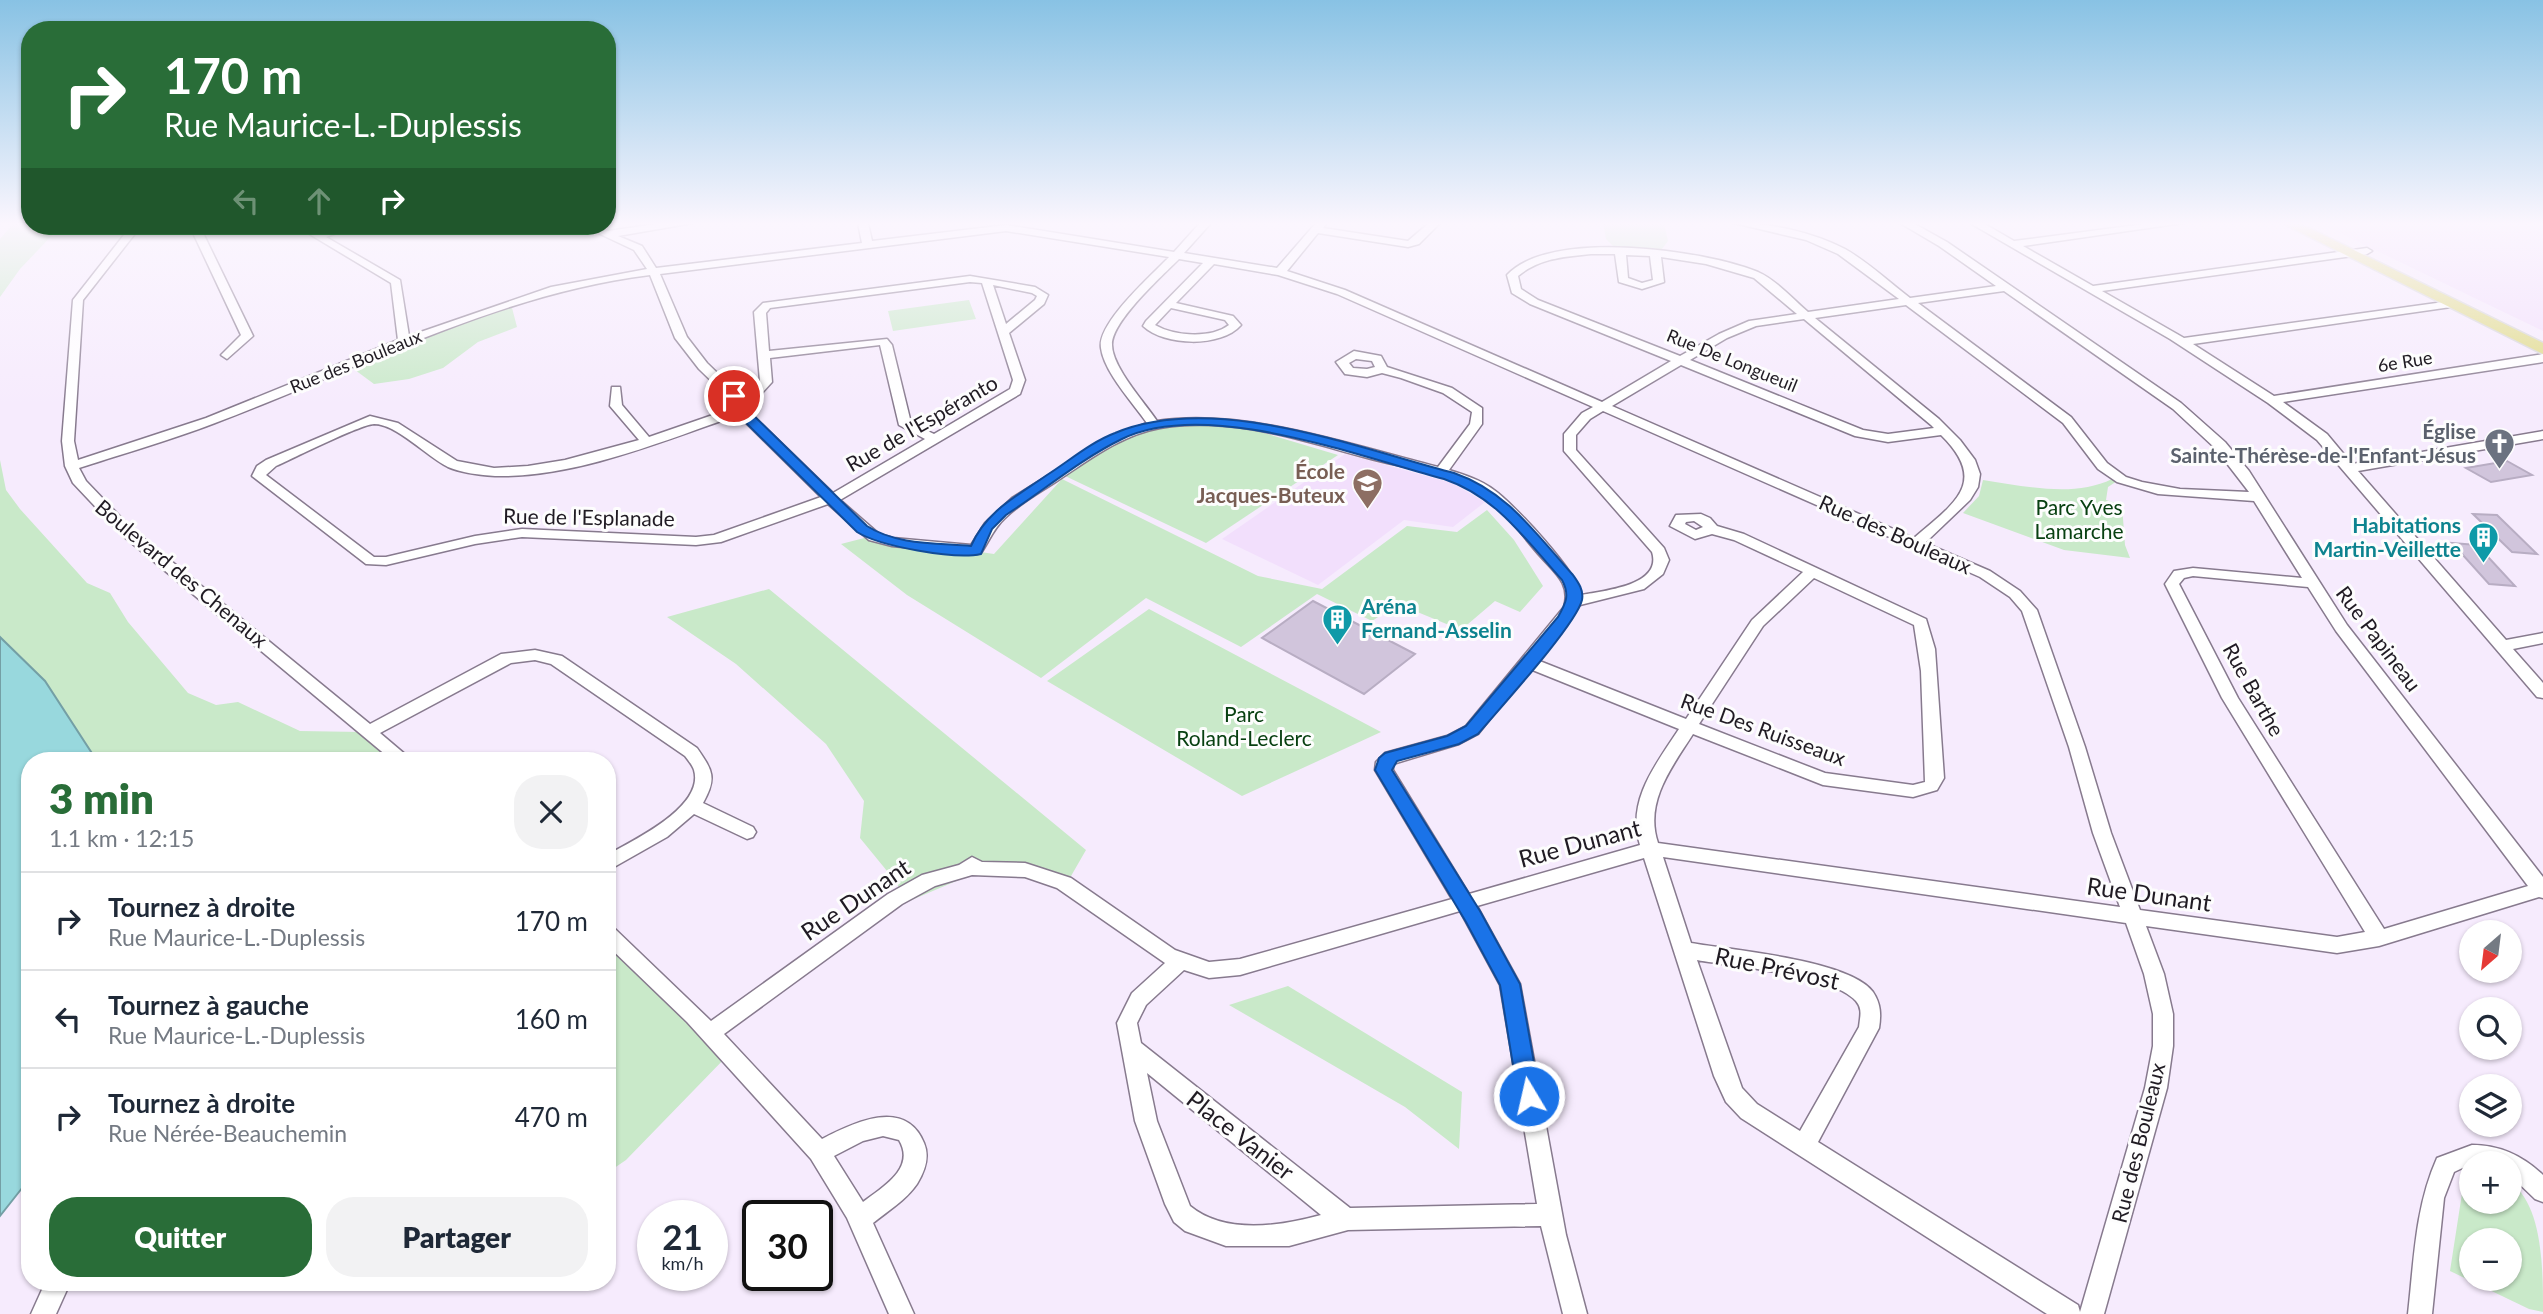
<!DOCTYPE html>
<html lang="fr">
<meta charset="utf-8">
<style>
:root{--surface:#fff;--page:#f2f2f3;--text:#1f2937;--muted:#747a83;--line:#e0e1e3;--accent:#296d38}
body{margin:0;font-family:Lato,sans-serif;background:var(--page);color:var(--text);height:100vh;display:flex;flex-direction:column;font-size:26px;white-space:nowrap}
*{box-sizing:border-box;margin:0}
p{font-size:23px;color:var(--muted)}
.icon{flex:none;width:38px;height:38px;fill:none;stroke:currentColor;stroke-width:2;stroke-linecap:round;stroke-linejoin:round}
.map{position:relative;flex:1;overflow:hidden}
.side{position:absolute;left:21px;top:752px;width:595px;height:539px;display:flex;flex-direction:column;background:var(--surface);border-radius:28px;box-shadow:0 2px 5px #0004}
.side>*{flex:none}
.banner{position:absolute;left:21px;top:21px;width:595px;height:214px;border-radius:28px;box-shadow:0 2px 5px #0004;background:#296d38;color:#fff;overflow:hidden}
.needle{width:46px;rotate:208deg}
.buttons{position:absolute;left:2459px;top:920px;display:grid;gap:14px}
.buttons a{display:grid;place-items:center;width:63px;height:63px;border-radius:50%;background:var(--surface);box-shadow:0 2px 5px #0004;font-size:35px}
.speed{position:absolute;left:637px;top:1200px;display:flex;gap:14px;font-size:35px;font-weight:700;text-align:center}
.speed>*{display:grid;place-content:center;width:91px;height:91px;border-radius:50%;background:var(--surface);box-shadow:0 2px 5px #0004;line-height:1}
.speed small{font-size:18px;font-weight:400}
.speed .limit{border:4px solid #111;border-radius:10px;background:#fff;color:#111}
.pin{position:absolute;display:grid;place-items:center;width:60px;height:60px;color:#fff;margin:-30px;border:4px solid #fff;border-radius:50%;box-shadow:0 2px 7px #0007}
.me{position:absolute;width:77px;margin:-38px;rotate:351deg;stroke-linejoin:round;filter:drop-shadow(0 0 5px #0008)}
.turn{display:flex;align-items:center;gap:24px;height:147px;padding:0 28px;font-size:32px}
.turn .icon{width:91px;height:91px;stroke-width:2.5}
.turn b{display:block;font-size:49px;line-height:60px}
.lanes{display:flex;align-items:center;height:66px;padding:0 28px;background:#0003;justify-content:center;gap:35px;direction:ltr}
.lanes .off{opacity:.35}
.round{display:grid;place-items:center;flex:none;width:74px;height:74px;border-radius:28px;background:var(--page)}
.headline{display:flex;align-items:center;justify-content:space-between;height:119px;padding:0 28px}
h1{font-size:42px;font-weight:800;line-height:52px;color:var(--accent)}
.primary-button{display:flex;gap:14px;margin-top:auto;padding:14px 28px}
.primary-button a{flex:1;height:80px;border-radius:28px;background:var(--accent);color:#fff;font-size:28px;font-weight:800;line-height:80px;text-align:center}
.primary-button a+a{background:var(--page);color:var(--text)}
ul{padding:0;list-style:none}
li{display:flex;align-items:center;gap:21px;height:98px;padding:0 28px;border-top:2px solid var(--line)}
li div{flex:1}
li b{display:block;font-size:26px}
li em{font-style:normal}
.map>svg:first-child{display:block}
</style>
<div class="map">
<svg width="2543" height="1314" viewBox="0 0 2543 1314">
<rect width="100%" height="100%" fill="#f6ebfd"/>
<!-- built -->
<path fill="#f2dffc" d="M2319,223H2543V331Z
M1345,454L1452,483L1485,502L1453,527L1404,520L1318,585L1222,539Z"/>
<!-- green -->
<path fill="#c9e9c9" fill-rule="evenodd" d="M14,223L61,226L20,269L0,297V239Z
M1603,223H1664L1668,241L1662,249L1614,247L1606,239Z
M969,300L976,319L893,331L888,311Z
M511,304L517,327L478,342L443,368L409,379L374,384L351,367Z
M1224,421L1338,455L1206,543L1061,474L1102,446L1156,422Z
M0,460L6,490L20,509L87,583L110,593L128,622L188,693L216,705L238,702L300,731L361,732L395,761H97L45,681L0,637Z
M1062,479L1258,576L1322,589L1407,526L1457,532L1487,510L1514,540L1543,586L1520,612L1495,601L1461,630L1398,604L1372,621L1317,594L1241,647L1146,598L1041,678L907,595L841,544L872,536L994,554Z
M2112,479L2117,481L2108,487L2106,500L2122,505L2125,545L2130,558L2064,550L1963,513L1979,496L1983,480C2024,486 2074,498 2112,479Z
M769,589L1086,850L1067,883L975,873L907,902L896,882L860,838L864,801L826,744L736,664L667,617Z
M1149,609L1381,732L1242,796L1047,681Z
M607,945L728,1055L626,1160L607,1173Z
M1288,986L1462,1092L1459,1149L1405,1107L1229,1005Z
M2471,1173V1202H2510V1182C2543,1205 2543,1269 2543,1312L2529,1309L2450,1271L2465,1174ZM2471,1241H2510V1279H2471Z"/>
<!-- water -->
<path fill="#98d8dd" stroke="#749fa5" stroke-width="2" d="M0,637L45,681L97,761H30V1178L0,1216Z"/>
<!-- building -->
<path fill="#d1c5dc" stroke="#b8adc3" stroke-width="2" d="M2507,461L2532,475L2491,482L2466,468Z
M2473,514L2497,515L2537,554L2512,552Z
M2452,543L2477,545L2515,586L2489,584Z
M1313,601L1415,654L1364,694L1262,638Z"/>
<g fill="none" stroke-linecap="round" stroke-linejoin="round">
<defs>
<path id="minor" d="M663,223H693L618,236L642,246L656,268L862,243L858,223H868L872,241L1006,225L1174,252L1200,223H1211L1184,253L1277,268L1316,223H1327L1323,228L1408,241L1429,223H1440L1419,244L1408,247L1318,233L1287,271L1345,290L1602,402L1671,361L1530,304L1512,293L1507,275C1550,228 1704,250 1758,272C1776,280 1793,299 1808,312L1899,299L1838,254L1806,240L1734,223C1771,223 1812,232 1845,249C1868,262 1889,282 1910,298L1996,286L1939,246L1900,223H1913L1947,242L2181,403L2225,442L2249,471L2347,625L2543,877V898L2539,897L2379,946L2337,953L2146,926L2164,974L2173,1014V1046L2167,1088L2104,1314H2047L1741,1118L1726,1102L1714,1076L1644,858L1477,906L1520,984L1566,1235L1587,1314H1563L1541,1226L1348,1230L1289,1246H1226L1185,1231L1174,1222L1165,1204L1135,1121L1117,1023L1132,993L1165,963L1057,888L1025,877L972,875L935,886L902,904L724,1034L822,1139C853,1123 905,1097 924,1143C930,1157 925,1171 917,1184C906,1200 888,1211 873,1223L914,1314H889L847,1218L811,1159L687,1022L607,945V925L614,928L711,1021L888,894L922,875L959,865L972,857L982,862L1025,863L1071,878L1175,950L1209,962L1240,959L1452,899L1375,770L1376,762L1385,753L1447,736L1466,726L1564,607C1571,584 1555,573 1541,557C1520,534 1503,505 1475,490C1445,473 1412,469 1379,461C1309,443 1234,415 1160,428C1121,435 1089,460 1057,481C1039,493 1020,503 1005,518C994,528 989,541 981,553L976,554L892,546L869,540L828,504L721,542L696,545L522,537L475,544L386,565L366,564L252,476L257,466L266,460L370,416L398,423L457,461L494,468L528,466L565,460L639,440L610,406L612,387H620L622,405L649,437L733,408L732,401L699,369L675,338L650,275C497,294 358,369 215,423C171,440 125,453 79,468L86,481L132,529L370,724L501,654L535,650L562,656L697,748C713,771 717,778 703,803L753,827L756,832L753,837L747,839L694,814L667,837L607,871V855C632,841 705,807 694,770C693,766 688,760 685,756L551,664L535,660L511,663L380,733L413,761H393L122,535L73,483L65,466L62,441L73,300L131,226H141L83,300L74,441L78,460L206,418L398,340L391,283L296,226H308L319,232L341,226H356L326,237L400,280L409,336L551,287L647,269L634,250L583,226H596L608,231ZM1006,231L1169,257C1152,275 1097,323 1101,348C1104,372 1133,403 1147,423L1105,440L1012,498L985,523L971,545L893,538L879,534L840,500L1020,394L1025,380L1009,333L1044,304L1048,295L1035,287L970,276L763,303L754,312L760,381L753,388L738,393L707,363L687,337L660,274ZM1591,254H1615L1619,282L1642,289L1664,282L1661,257L1706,264L1754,278L1797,314L1749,321L1719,334L1680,356L1538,300L1521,289L1518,276C1540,258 1563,257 1591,254ZM1626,255L1650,256L1653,280L1642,283L1628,278ZM1179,259L1203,263L1146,321L1143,326C1164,346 1221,348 1241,325L1233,316L1176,303L1214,264L1278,275L1337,294L1593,407L1582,413L1564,434V451L1652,552C1663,586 1602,591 1581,595C1578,573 1514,504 1494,490C1481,480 1465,475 1449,470L1482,424V408L1452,388L1387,367L1381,356L1354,351L1336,362L1345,374L1367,377L1382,373L1401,378L1443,393L1472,412L1470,424L1438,467C1351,445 1246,408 1157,421C1145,403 1112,367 1112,345C1111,322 1162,276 1179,259ZM970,282L982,283L1013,380L1010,389L934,434L911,423L892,345L887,339L769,351L766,313L770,308ZM993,285L1032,293L1037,296L1035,300L1006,324ZM2004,291L2173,409L2215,448L2249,492L2180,489L2142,482L2126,477L2107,463L2071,417L1918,303ZM1906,305L2063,423L2098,469L2117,482L2158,494L2254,501L2302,578L2193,568L2174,571L2165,584L2222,698L2365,932L2337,937L2140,910L2111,833L2085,747L2037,610L2020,591L1990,571L1925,543L1970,500L1978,487L1980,474L1975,460L1960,440L1939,419L1815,318ZM1171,308L1225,320L1229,325C1211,339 1174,336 1155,325ZM1804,319L1931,425L1934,428L1888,434L1863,430L1690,360L1727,338L1756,326ZM880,345L899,425L925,439L833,493L746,409L744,399L761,394L772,382L770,358ZM1356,359L1372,361L1375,367L1367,369L1353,368L1349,363ZM1681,365L1855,436L1888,442L1941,435C1990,483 1953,504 1914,538L1612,406ZM1603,411L1980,577L2010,597L2022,611L2069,747L2093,833L2120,907L1658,843C1644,802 1672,767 1693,734L1823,785L1913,797L1937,790L1944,778L1935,649L1926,619L1744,534L1717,526L1710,518L1701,514L1676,515L1670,526L1695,539L1712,534L1734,540L1803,572L1752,620L1686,719L1537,660L1580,605L1644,589L1663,574L1669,560L1664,548L1576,450V435L1590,419ZM738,415L821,497L714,535L696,537L522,529L475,536L386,557H374L266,475L276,466C294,458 359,425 374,424C397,424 427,457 448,467C462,473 480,475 495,476C575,478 663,441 738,415ZM1694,521L1703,527L1696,530L1685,524L1686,522ZM2193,576L2308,587L2336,631L2528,886L2384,929L2238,698L2179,584L2184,578ZM1814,578L1914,625L1921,671L1925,782L1913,785L1825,773L1699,724L1763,626ZM1530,669L1679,729C1656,764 1626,801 1640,845L1469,894L1393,770V764L1459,744L1478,734ZM1663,857L2126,923L2144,974L2153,1014V1046L2145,1088L2080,1312L2078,1305L1818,1142L1879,1028C1881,1015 1881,1004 1873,992C1850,960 1731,950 1691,943ZM1460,911L1500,985L1537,1204L1350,1208L1141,1043L1137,1023L1146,1005L1184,970L1209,978L1240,975ZM1697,960C1734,967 1832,974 1856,1001C1863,1009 1860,1017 1859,1027L1800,1131L1757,1104L1742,1088ZM1147,1073L1321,1215C1281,1226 1225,1235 1190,1206L1157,1121ZM883,1136L899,1140C916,1168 883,1187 863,1202L834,1156L863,1141Z
M1970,223H1983L2014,241L2152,223H2183L2023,246L2093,286L2367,248L2372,251L2367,254L2102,291L2184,338L2451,301L2457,304L2451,307L2193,344L2274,396L2543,354V362L2283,402L2327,434L2352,464L2543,431V439L2358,471L2506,640L2543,633V643L2513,649L2543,683V698L2537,697L2317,440L2268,403L2170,339Z
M201,226H213L204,235L253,336L227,359L221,355L241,335L194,235L195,229Z
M2472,1145C2500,1145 2523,1156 2543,1175V1202L2535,1199L2510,1175V1164H2471L2454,1172L2444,1198L2432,1314H2408C2414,1261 2415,1207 2437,1158Z
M45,1283H70L56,1314H31Z"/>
<path id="major" d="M2282,223H2299L2543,343V354Z"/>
</defs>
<!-- minor casing -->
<use href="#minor" stroke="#877a8e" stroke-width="3"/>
<!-- major casing -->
<use href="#major" stroke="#d7d6d7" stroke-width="3"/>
<!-- minor -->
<use href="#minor" fill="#fff" fill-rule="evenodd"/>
<!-- major -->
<use href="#major" fill="#dfda85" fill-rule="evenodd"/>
</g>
<!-- sky -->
<linearGradient id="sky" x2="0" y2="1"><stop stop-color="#88c2e4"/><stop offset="0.55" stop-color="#fbf6fe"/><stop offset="1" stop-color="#fbf6fe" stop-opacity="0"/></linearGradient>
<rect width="2543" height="407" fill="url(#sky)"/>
<!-- route -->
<path fill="#1a73e8" stroke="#114b97" stroke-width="2" d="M734,392L738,393L746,408L867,526C896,545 937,543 971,546C986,511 1017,496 1047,475C1069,461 1091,442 1115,433C1214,392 1354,447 1454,473C1507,491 1536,534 1573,575C1578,582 1584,590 1582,600C1576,625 1499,709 1478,734L1459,744L1397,761L1392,770L1480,911L1520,984L1540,1096L1537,1103L1529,1106L1521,1103L1518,1096L1500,985L1466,922L1375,770L1379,758L1385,753L1447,736L1466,726L1558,617C1566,603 1570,595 1562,580C1525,539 1497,497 1444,479C1357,456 1206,398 1122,439C1081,459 1044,490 1006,515L992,529L981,554C955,560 879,546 857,532L736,413L727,396Z"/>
<!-- icons -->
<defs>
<symbol id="church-pin" viewBox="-11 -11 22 30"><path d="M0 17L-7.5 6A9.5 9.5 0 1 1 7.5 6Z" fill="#6b7280" stroke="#fdfdfd"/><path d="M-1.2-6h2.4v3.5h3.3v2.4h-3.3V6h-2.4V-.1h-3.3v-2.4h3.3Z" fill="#fff"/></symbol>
<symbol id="school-pin" viewBox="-11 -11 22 30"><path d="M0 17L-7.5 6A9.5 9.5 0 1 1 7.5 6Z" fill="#8d6e63" stroke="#fdfdfd"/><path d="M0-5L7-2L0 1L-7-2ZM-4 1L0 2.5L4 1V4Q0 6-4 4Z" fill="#fff"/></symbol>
<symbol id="building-pin" viewBox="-11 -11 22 30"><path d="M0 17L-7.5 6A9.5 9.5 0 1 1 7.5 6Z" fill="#0f9aa8" stroke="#fdfdfd"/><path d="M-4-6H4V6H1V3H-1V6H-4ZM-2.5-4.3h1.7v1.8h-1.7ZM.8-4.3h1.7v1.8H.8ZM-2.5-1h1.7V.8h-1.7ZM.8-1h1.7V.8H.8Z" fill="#fff"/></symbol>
</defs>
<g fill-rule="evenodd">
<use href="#church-pin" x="2482" y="426" width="35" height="47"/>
<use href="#school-pin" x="1350" y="466" width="35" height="47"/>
<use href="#building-pin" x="2466" y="520" width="35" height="47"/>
<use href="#building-pin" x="1320" y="602" width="35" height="47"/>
</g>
<g text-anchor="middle" stroke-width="6" stroke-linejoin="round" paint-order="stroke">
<!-- far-street labels -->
<g font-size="18" fill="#201b23" stroke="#fdfdfd">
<text transform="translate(1732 361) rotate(22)" y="6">Rue De Longueuil</text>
<text transform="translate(356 362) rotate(-22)" y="6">Rue des Bouleaux</text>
<text transform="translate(2405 362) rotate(-9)" y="6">6e Rue</text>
</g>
<!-- street labels -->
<g font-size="21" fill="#201b23" stroke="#fdfdfd">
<text transform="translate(922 424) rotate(-30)" y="7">Rue de l'Espéranto</text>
<text transform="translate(589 518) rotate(1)" y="7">Rue de l'Esplanade</text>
<text transform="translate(1895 535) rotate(24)" y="7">Rue des Bouleaux</text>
<text transform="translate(181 574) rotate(40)" y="7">Boulevard des Chenaux</text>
<text transform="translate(2378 639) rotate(53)" y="7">Rue Papineau</text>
<text transform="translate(2253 690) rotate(61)" y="7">Rue Barthe</text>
<text transform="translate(1763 730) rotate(20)" y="7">Rue Des Ruisseaux</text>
<text transform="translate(2139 1143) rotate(-76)" y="7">Rue des Bouleaux</text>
</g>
<!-- worship labels -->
<g font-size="21" font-weight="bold" fill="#5b616d" stroke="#fdfdfd" text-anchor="end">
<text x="2476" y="439">Église<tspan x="2476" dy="24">Sainte-Thérèse-de-l'Enfant-Jésus</tspan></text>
</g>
<!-- education labels -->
<g font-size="21" font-weight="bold" fill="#785e54" stroke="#fdfdfd" text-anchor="end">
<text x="1345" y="479">École<tspan x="1345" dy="24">Jacques-Buteux</tspan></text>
</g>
<!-- park labels -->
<g font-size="21" fill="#084011" stroke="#fdfdfd">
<text x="2079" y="515">Parc Yves<tspan x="2079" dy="24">Lamarche</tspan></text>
<text x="1244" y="722">Parc<tspan x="1244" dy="24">Roland-Leclerc</tspan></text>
</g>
<!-- culture labels -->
<g font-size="21" font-weight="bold" fill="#0d838f" stroke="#fdfdfd" text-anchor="end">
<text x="2461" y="533">Habitations<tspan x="2461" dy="24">Martin-Veillette</tspan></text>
<text x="1361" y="614" text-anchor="start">Aréna<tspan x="1361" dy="24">Fernand-Asselin</tspan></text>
</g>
<!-- near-street labels -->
<g font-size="24" fill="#201b23" stroke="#fdfdfd">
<text transform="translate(1580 844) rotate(-15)" y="8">Rue Dunant</text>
<text transform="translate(2149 895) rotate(8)" y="8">Rue Dunant</text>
<text transform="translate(856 900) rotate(-34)" y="8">Rue Dunant</text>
<text transform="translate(1777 969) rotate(12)" y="8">Rue Prévost</text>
<text transform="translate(1240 1136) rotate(38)" y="8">Place Vanier</text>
</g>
</g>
</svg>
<div class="buttons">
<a><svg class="needle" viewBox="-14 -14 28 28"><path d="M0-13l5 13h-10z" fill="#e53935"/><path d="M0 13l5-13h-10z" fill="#747a83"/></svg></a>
<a><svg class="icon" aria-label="search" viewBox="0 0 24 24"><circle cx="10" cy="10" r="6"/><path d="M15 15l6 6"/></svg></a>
<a><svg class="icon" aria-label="layers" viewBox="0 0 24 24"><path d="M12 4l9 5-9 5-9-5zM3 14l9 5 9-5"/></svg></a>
<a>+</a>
<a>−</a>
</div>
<div class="speed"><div>21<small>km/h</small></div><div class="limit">30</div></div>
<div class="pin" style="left:734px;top:396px;background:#d93025"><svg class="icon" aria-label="arrive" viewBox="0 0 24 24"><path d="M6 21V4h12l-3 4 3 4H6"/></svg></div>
<svg class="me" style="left:1529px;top:1096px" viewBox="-20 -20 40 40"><circle r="17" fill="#1a73e8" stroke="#fff" stroke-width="3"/><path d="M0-11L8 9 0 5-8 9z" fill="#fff"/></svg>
<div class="banner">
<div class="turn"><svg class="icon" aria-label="right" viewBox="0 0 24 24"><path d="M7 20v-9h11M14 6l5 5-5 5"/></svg><div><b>170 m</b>Rue Maurice-L.-Duplessis</div></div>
<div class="lanes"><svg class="icon off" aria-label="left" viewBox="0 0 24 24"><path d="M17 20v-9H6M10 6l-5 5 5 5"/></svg><svg class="icon off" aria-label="ahead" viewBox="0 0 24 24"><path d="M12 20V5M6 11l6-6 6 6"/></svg><svg class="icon" aria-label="right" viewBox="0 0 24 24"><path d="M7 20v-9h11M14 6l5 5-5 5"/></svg></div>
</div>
<section class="side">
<div class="headline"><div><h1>3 min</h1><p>1.1 km · 12:15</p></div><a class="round"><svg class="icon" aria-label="close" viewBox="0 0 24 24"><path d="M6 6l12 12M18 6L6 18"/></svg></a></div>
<ul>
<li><svg class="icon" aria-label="right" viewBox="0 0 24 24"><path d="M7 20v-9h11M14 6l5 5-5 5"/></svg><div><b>Tournez à droite</b><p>Rue Maurice-L.-Duplessis</p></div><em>170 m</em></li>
<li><svg class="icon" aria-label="left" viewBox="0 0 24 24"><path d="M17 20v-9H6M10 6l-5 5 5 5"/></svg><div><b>Tournez à gauche</b><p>Rue Maurice-L.-Duplessis</p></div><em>160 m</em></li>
<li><svg class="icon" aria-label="right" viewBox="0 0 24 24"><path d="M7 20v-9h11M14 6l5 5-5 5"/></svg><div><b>Tournez à droite</b><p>Rue Nérée-Beauchemin</p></div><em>470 m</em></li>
</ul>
<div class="primary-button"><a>Quitter</a><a>Partager</a></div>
</section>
</div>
